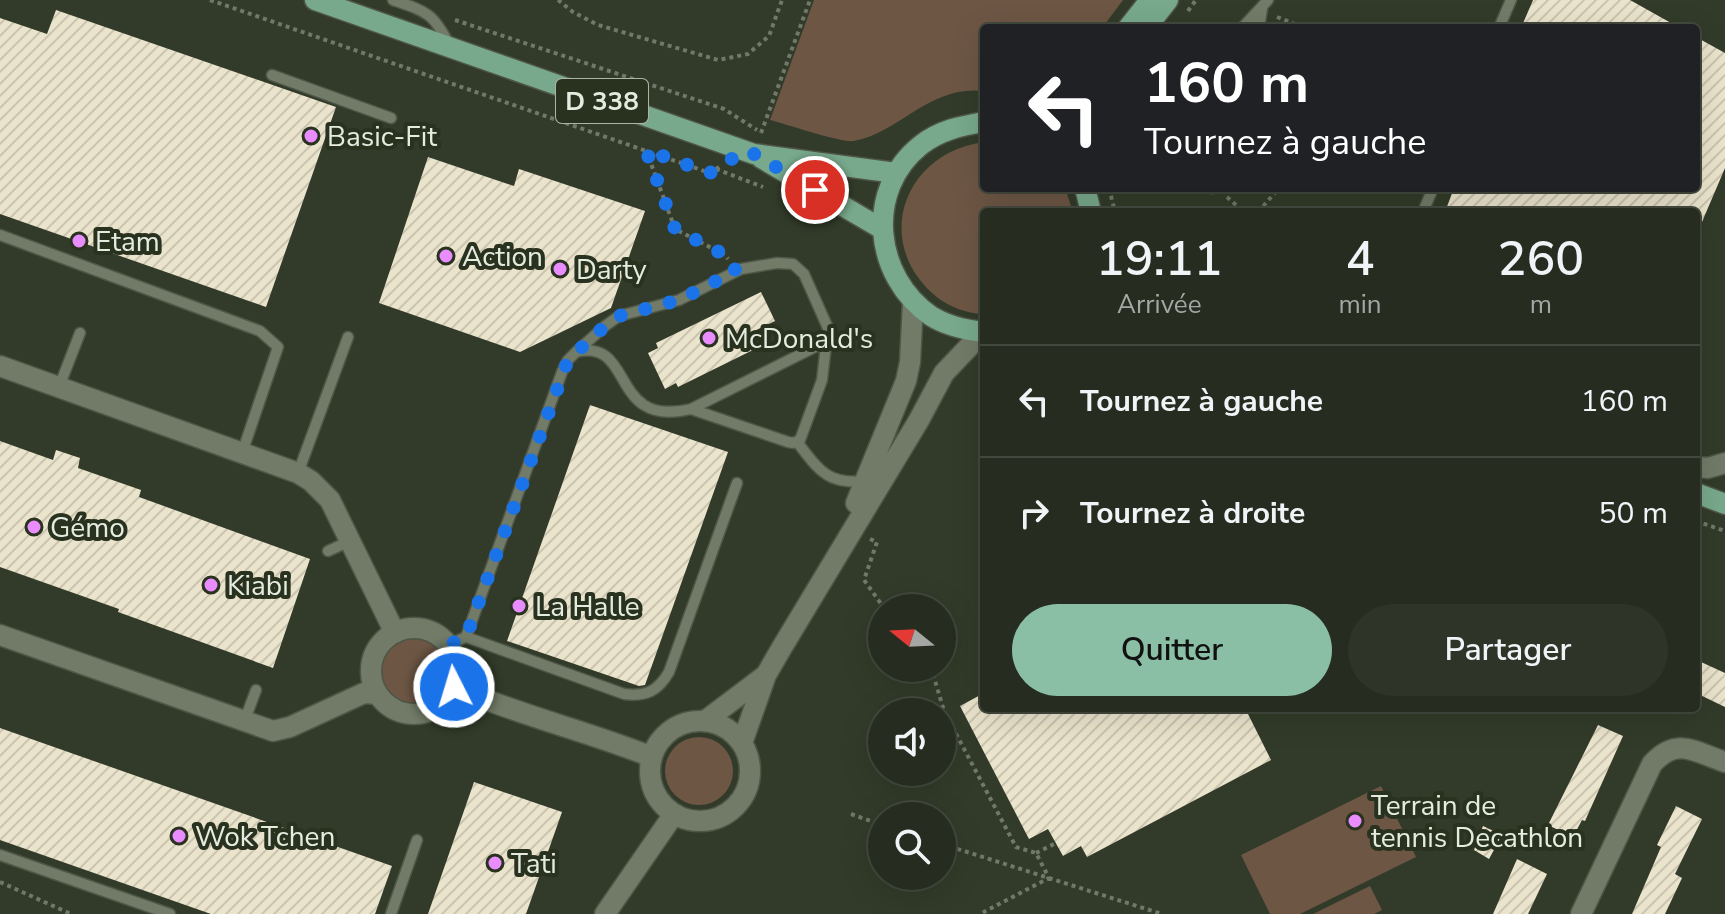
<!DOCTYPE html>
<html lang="fr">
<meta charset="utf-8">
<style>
:root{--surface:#262c1f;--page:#2e3428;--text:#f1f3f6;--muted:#a4a7a4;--line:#42483d;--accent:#8abfa5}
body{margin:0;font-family:"Nunito Sans",sans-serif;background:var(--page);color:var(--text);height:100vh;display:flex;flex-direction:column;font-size:30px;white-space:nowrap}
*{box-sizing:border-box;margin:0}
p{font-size:26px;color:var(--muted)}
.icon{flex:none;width:44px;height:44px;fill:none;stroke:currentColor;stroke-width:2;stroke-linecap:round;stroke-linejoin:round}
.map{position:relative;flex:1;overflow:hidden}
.side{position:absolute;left:980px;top:208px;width:720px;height:504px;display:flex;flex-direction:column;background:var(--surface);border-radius:8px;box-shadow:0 8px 32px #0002,0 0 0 2px var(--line)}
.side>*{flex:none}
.guide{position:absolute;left:980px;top:24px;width:720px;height:168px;border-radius:8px;box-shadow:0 8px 32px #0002,0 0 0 2px var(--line);background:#202124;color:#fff;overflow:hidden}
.needle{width:52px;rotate:288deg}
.buttons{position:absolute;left:868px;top:594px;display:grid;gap:16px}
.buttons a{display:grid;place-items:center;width:88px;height:88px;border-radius:50%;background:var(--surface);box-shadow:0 8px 32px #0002,0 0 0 2px var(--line);font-size:40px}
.pin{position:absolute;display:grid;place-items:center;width:68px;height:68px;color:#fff;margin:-34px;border:4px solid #fff;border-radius:50%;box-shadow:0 2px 8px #0007}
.me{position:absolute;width:88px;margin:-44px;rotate:355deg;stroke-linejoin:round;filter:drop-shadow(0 0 6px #0008)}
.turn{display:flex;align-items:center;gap:28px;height:168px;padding:0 32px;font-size:36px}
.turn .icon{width:104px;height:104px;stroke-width:2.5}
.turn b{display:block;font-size:56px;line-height:68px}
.eta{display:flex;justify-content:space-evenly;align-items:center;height:136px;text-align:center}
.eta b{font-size:48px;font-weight:600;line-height:56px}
.action{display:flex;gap:16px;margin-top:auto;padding:16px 32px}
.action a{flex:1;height:92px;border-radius:48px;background:var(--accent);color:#111;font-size:32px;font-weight:600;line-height:92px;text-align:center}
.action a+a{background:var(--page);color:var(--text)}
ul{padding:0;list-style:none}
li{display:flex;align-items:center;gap:24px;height:112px;padding:0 32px;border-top:2px solid var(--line)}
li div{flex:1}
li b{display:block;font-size:30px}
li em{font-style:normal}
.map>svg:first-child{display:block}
</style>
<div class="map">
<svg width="1725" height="914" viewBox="0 0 1725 914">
<defs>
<pattern id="building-hatch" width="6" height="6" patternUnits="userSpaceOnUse" patternTransform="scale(2)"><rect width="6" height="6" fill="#ebe4cc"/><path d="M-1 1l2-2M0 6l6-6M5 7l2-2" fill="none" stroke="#cac4b1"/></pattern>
</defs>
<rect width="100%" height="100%" fill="#323b29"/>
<!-- grass -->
<path fill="#6d5644" d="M814,0H1123L1102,28H984V91C929,85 901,132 854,141C841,143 786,124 770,120Z
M984,142V188H1065L1073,212H984V314C968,314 950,307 938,298C871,245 902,153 984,142Z
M382 671a32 32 0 1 1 64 0a32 32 0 1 1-64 0Z
M665 771a34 34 0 1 1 68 0a34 34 0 1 1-68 0Z
M1381,786L1416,857L1300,914H1270L1241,855Z
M1370,886L1382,910L1374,914H1313Z"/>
<!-- building -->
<path fill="url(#building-hatch)" d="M1533,0H1630L1680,28H1521Z
M56,10L336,107L266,307L0,214V18L47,34Z
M1696,37L1725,53V168L1696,236V212H1445L1454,188H1696Z
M428,157L514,186L519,169L645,211L611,308L520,352L379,303Z
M761,292L775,321L750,333L757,348L678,387L676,383L665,389L648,353L658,348L656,343Z
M590,405L728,452L645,685L639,686L507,641Z
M0,441L53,460L56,450L80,458L78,468L141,490L139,497L310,559L273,668L118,612L119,609L0,567Z
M1701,662L1725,673V707L1696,693V672Z
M984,693V708H1245L1271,760L1087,857L1081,846L1063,856L1048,829L1029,839L960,706Z
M1598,725L1623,736L1585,821L1582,820L1573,837L1548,825Z
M0,728L392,866L375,914H211L0,840Z
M474,782L562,812L526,914H428Z
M1676,806L1702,819L1675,874L1682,878L1665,914H1632L1661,847L1657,845Z
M1483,826L1502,835L1489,859L1474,850Z
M1517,859L1547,874L1528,914H1493Z"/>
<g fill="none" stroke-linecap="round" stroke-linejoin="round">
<defs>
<path id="service" d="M393,0C428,12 433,13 450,46
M1242,28L1268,0
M1259,28L1262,9
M1499,28L1511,0
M272,75L391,118
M1210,188H1213
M1423,212L1433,188
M0,235L260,331L278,347L242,453
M59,387L80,333
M691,409L788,442L793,443L800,440L822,380L828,328L804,274L793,264L777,263L741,269L679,300L619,316L605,326L576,352C636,338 608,429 691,409L827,341
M797,442C819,470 827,485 865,481
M298,473L348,337
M328,551L350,541
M466,637L624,694C646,697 658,691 669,672L737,483
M448,645L466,637L562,372L568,360L576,352
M244,722L256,690
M0,855L170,914
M391,914L417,840"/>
<path id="minor" d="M0,366L298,473L311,481L330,500L395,633
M1696,467L1708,468L1725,463
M856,503L906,381L910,362L913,302
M371 671a43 43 0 1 1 86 0a43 43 0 1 1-86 0Z
M0,635L273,731L290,727L364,693L378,694
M454,687C518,715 587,731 652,757
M650 771a50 50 0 1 1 100 0a50 50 0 1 1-100 0Z
M705,721L766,675
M742,743L766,675L781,649L919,420L944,373L983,332
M605,914L674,814
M1581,914L1652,764C1677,736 1695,752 1725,762"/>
<path id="primary" d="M315,0L754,154L896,173
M1128,28L1150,0
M1146,28L1168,0
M984,122C961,126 940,130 921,145C864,190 874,277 931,316C947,326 966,330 984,332
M761,158L882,229
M1085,188L1091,212
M1696,493L1725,504"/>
</defs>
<!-- service casing -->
<use href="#service" stroke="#4f5647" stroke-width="13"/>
<!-- minor casing -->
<use href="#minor" stroke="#4f5647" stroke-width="23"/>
<!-- primary casing -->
<use href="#primary" stroke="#4f5647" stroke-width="23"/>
<!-- path -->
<path stroke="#707869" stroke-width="4" stroke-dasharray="4 4" stroke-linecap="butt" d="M210,0L710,173L722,165
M558,0L573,12L598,25L718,60L748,54L769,36L782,0
M1188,11L1196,0
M1277,17L1305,28
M455,20L724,109L757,130
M761,133L810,0
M646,150L675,229L725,255L728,259
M716,169L763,187
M1109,188L1115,212
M1227,197L1244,212
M1258,212L1279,188
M1696,521L1725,531
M870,539L877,542L864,580L884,608
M928,668L933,674L944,711L1016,847L1036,853L1049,878L980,914
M851,814L882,825
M942,844L1162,914
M1036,853L1056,843
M0,882L71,914"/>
<!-- service -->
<use href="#service" stroke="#717b67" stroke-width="10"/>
<!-- minor -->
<use href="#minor" stroke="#717b67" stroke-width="20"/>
<!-- primary -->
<use href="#primary" stroke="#78a98c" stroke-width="20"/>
</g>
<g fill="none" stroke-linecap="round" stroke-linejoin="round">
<!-- route -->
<path stroke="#1a73e8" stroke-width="14" stroke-dasharray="0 25.2" d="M454,687L457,665L448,645L466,637L568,360L605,326L619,316L679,300L736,271L725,255L675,229L646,150L710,173L744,151L754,154L815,190"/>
</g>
<!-- markers -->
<g fill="#e98dfe" stroke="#29311f" stroke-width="3">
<circle cx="311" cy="136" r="8"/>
<circle cx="79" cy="241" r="8"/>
<circle cx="446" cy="256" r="8"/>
<circle cx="560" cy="269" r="8"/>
<circle cx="709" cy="338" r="8"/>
<circle cx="34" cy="527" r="8"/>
<circle cx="211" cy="585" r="8"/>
<circle cx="519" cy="606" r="8"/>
<circle cx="1355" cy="821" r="8"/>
<circle cx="179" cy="836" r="8"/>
<circle cx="495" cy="863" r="8"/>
</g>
<g text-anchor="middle" stroke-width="8" stroke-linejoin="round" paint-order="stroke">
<!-- shield labels -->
<rect fill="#29311f" stroke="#adb3a5" stroke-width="2" x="556" y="79" width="92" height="44" rx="6"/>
<g font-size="26" font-weight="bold" fill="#e5ebdf">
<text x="602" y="110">D 338</text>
</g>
<!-- poi labels -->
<g font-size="28" fill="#e5ebdf" stroke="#29311f" text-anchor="start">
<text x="327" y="146">Basic-Fit</text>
<text x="95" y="251">Etam</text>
<text x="462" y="266">Action</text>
<text x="576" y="279">Darty</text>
<text x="725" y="348">McDonald's</text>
<text x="50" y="537">Gémo</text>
<text x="227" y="595">Kiabi</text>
<text x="535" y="616">La Halle</text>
<text x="1371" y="815">Terrain de<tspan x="1371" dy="32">tennis Decathlon</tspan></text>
<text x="195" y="846">Wok Tchen</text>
<text x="511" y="873">Tati</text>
</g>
</g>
</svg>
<div class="buttons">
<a><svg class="needle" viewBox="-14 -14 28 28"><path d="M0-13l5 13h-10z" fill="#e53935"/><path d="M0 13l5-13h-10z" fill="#a4a7a4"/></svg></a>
<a><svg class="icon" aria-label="sound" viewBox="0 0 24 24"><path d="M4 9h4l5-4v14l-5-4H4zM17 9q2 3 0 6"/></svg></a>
<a><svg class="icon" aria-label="search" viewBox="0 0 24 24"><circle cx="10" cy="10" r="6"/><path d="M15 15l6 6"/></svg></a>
</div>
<div class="pin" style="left:815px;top:190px;background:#d93025"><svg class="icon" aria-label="arrive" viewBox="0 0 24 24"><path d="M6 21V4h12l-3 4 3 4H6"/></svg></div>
<svg class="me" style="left:454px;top:687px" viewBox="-20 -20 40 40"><circle r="17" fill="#1a73e8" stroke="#fff" stroke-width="3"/><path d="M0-11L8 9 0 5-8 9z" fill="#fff"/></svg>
<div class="guide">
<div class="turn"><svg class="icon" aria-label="left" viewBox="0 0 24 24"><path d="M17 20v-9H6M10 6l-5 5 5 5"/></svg><div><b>160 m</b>Tournez à gauche</div></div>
</div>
<section class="side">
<div class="eta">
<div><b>19:11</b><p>Arrivée</p></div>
<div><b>4</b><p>min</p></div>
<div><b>260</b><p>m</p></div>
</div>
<ul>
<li><svg class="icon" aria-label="left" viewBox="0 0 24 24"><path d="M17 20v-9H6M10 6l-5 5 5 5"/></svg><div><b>Tournez à gauche</b></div><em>160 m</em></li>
<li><svg class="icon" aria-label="right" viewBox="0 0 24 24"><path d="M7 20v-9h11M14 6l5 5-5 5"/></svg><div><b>Tournez à droite</b></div><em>50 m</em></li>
</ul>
<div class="action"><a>Quitter</a><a>Partager</a></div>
</section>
</div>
